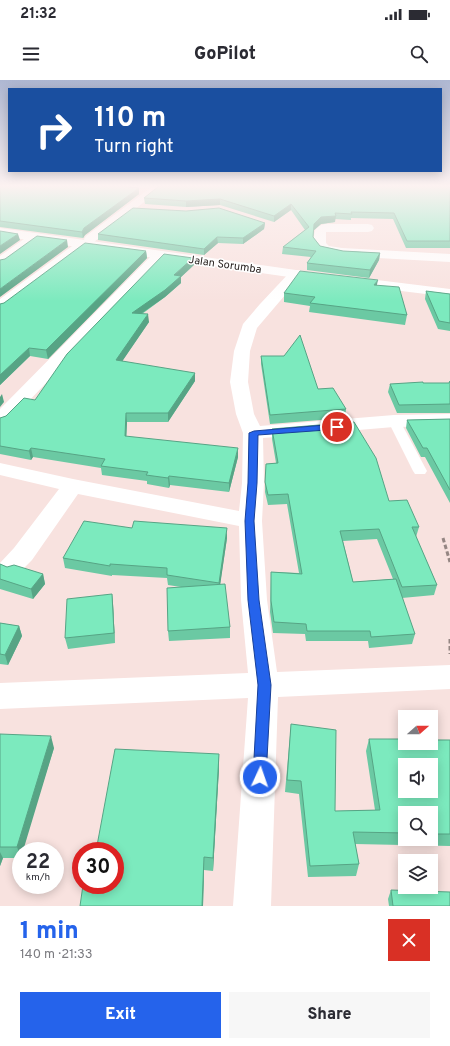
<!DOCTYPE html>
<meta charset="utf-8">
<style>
:root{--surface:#fff;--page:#f7f7f7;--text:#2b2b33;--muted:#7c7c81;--accent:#2563eb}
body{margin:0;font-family:Overpass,sans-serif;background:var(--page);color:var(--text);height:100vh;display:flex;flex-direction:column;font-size:15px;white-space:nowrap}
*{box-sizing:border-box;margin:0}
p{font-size:13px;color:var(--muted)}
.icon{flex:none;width:22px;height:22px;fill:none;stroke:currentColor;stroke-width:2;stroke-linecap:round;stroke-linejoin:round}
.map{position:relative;height:826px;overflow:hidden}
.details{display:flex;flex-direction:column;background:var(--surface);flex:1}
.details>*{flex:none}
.guide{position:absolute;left:8px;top:8px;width:434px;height:84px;border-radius:0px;box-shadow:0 2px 10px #0003;background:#1a4fa0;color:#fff;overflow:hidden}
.needle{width:26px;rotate:69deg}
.tools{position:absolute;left:398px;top:630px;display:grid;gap:8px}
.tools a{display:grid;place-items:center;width:40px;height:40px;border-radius:0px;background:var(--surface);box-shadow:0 2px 10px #0003;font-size:20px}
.speed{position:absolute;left:12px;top:762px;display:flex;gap:8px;font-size:20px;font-weight:700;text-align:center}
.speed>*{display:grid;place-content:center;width:52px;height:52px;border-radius:50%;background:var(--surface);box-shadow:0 2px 10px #0003;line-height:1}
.speed small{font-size:10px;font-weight:400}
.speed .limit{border:6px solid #d22;background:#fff;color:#111}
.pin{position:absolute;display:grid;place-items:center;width:34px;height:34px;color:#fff;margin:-17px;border:2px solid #fff;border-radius:50%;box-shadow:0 1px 4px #0007}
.me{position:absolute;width:44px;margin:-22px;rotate:3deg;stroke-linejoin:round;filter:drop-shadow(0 0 3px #0008)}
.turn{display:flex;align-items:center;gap:14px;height:84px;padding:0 20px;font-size:18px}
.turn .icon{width:52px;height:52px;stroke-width:2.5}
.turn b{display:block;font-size:28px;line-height:34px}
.round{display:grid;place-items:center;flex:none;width:42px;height:42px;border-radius:0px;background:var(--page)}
.headline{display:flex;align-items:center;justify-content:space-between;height:68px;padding:0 20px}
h1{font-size:24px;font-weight:800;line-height:30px;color:var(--accent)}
.primary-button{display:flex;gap:8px;margin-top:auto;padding:8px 20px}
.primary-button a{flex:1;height:46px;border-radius:0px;background:var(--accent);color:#fff;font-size:16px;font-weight:800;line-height:46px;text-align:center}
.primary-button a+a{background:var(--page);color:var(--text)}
.status{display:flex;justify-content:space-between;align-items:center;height:28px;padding:0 20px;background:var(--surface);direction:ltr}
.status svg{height:11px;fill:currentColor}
header{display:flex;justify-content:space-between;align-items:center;height:52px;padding:0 20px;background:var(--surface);font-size:18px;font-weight:800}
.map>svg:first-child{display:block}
</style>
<div class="status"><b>21:32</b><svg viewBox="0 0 49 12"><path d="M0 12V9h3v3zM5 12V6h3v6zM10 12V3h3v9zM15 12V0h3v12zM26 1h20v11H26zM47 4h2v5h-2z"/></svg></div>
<header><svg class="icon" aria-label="menu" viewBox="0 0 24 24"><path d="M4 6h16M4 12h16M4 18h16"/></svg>GoPilot<svg class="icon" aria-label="search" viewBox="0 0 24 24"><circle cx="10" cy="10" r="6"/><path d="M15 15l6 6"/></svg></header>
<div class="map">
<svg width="450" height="826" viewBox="0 0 450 826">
<rect width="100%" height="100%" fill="#f8e2df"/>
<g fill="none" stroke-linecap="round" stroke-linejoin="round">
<!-- path -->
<path stroke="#958683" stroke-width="3" stroke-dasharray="4.5 2.5" stroke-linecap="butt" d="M443,458L450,482
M450,559V574"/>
<!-- service -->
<path fill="#fff" fill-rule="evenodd" d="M394,337L398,338L400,341L427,391L425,394H415L413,391L388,341L390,338Z"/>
<!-- minor -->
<path fill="#fff" fill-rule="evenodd" d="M153,106H164L94,162H88L89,164L87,167L5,229L0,230V219L79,161H85L84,159L86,156Z
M325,144H368L372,145L374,148L372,151L368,152H326V163L329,166L342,168L450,174V182L342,176L321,172L314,164C314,153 313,147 325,144Z
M35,153L39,154L41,157L39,160L5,185L0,186V176L31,154Z
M160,171L165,172L166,175L165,178L7,344L0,346V329L155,172Z
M296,190L301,191L303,194L257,248L250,271L248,302L254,334L260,346L394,335L450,334V346L394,347L263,358L264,403L262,441L267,520L277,592L450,585V609L278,617L271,826H233L248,618L0,629V603L248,593L241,520L239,446L78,414L32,480L19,493L10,496L1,493L0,483L14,468L59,409L0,395V383L73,399L239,431L242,403L243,353L236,334L230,302L234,271L243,244L260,224L291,191Z"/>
<!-- tertiary -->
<path fill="#fff" fill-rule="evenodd" d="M0,148L296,190L450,209V217L296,198L0,156Z"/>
</g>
<!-- wall -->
<path fill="#6bc9a3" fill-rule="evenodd" d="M0,106H23L26,108L139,114L85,155L83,158L0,147Z
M450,106V168H406L393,139L351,138V140L335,139V142L321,144L314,150L313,157L320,166L343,171L380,173L379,180L369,198L307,190V183L311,177L282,174L283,167L305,150L291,130L274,142L220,125L186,127L145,124L144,118Z
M265,143L264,149L243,164L218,163L204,175L98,160V154Z
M146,171L147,178L48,279L30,276L0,305V224L4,223Z
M194,185L181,197V203L165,217L142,234L149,242L122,281L195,301L168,342H127L126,357L238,377L229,412L170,405L169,408L147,404V401L102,395L101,388L33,377L31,380L0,374V338L6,336L35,320Z
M377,205L407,235L405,245L309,232L310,226L284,222V213Z
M426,211L450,214V251L438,249L425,219Z
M261,276L318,309L346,329L345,338L270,344L261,284Z
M450,301V333H397L388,312L390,304L449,303Z
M450,339V423L425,377H421L406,348L407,340Z
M272,349L389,421L419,447L416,457L437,505L434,515L402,518L415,554L412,564L369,568L368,561H306L305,554L273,553L270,532L271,492L299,493L287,424L268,425L265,412L266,384L276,383L272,359ZM377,459L393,499L353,502L343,461Z
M132,448L227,458L220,504L230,547V558L169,561L168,551L181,507L168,505L167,498L112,495V496L65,488L63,478Z
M0,484L7,487L43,494L45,504L33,519L0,509Z
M112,514L113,524L115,563L68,569L65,558Z
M0,543L19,546L22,556L8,585L0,584Z
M291,644L335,731L375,730L366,671L369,659L450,660V766L355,764L359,784L356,796L308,797L299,714L285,712ZM405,733H431V759H405Z
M0,654L54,668L21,771V778H3L0,786Z
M219,674V688L213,791L204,790L203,826H80Z
M391,810L450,826H389L388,819Z"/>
<!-- shaded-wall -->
<path fill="#57a485" d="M139,108V114L85,155L83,158L82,152L84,148Z
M220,119V125L186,127V121Z
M291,124V130L274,142V136Z
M336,136L335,142L321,144L314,150V144L321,137Z
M265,143L264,149L243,164V158Z
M18,154L20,160L0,174V166Z
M217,157L218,163L204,175V169Z
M67,160L68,167L0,217V209Z
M146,171L147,178L48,279L46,270Z
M380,173L379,180L369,198L370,190Z
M193,178L194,185L181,197V203L165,217L132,240V233Z
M378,200L376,209L374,205Z
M148,234L149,242L117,289L116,280Z
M29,268L30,276L0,305V295Z
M195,293V301L168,342V333Z
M2,314L4,322L0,327V317Z
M126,333L127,342L126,365L125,356Z
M31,368L33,377L31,380L29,371Z
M238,368V377L229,412V403Z
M169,396L170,405L169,408L168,398Z
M227,448V458L219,513V503Z
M43,494L45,504L33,519L31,509Z
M112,514L113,524L115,563L114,553Z
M19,546L22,556L8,585L5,575Z
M51,656L54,668L23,771H21V777L17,767Z
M219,674V688L213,791V778Z
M0,772L3,778L0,786Z
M204,777V790L203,826H202Z"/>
<!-- building -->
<path fill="#7ceabe" stroke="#57a485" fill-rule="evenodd" d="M0,106H23L26,108L31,106H121L139,108L84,148L82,152L0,141Z
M159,106H450V161H407L394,133L351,132L352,134L335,133L336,136L321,137L314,144L313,157L320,166L343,171L380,173L370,190L307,183L316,171L283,167L309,147L291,124L274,136L220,119L186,121L144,118Z
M133,128L186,131L219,128L265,143L243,158L217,157L204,169L98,154Z
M0,151L18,154L0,166Z
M37,156L67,160L0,209V180L5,179Z
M85,163L146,171L46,270L29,268L0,295V224L4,223Z
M164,174L193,178L174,195L181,196L165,210L132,233L148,234L116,280L195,293L168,333H126L125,356L238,368L229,403L169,396L168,398L146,395L148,392L101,386L105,379L31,368L29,371L0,366V338L6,336L24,318L35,320L67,274Z
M300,191L378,200L374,205L399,207L407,235L310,223L315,217L284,213Z
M426,211L450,214V243L439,241Z
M300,255L318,309L333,308L346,329L270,335L261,276H284Z
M450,301V324L399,325L390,304L423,302V303H449Z
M450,339V410L427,368H423L407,340Z
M354,342L376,378L389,421L407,420L419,447H412L437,505L402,507L379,449L340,451L353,502L396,499L415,554L371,557L370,551H307L306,544L274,542L271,521V492L302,494L288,414L268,415L265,402L266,384L278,383L272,349Z
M84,441L132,448L134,441L227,448L219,503L167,495V488L110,484V486L63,478Z
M0,484L7,487L14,485L43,494L31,509L0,499Z
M225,504L230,547L168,551L167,508Z
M112,514L114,553L65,558L67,519Z
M0,543L19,546L5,575L0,574Z
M291,644L336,650L335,731L380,730L369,659H405V663H431V660H450V754H431V733H405V753L353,752L359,784L310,786L301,701L287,700ZM405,685H431V711H405Z
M0,654L51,656L17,767H0Z
M115,669L219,674L213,778L204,777L202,826H80L83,805H115V771H96Z
M391,810L450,812V826H393Z"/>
<!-- sky -->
<linearGradient id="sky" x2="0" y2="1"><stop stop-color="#aeb7d2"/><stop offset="0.48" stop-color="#fcf2f1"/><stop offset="1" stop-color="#fcf2f1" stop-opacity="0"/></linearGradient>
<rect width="450" height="221" fill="url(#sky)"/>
<!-- route -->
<path fill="#2563eb" stroke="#184099" d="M337,344L340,345V349L258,355L257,403L254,441L259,520L271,605L266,697L264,702L260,704L255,702L253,697L258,605L248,520L245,441L248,403L249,353L254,351Z"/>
<g text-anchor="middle" stroke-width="3" stroke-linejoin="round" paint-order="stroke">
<!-- far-street labels -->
<g font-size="11" fill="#241d1b" stroke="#fff">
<text transform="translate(225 184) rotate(8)" y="4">Jalan Sorumba</text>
</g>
</g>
</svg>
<div class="tools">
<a><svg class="needle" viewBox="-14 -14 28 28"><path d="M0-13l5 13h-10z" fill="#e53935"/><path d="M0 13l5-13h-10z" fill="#7c7c81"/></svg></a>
<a><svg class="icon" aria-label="sound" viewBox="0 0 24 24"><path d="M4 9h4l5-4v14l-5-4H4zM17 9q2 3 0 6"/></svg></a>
<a><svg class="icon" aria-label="search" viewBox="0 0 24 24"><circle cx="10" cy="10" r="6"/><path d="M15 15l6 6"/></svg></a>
<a><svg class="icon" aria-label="layers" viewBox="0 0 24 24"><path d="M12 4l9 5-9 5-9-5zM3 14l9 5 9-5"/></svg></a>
</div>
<div class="speed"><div>22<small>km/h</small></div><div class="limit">30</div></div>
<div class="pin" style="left:337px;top:347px;background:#d93025"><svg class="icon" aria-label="arrive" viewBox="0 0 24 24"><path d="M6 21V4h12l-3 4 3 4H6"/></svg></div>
<svg class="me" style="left:260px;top:697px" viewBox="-20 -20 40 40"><circle r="17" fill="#2563eb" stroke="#fff" stroke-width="3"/><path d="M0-11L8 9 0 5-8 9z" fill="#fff"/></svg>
<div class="guide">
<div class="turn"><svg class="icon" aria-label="right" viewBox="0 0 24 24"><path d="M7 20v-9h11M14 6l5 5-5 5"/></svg><div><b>110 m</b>Turn right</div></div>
</div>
</div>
<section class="details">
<div class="headline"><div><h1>1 min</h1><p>140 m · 21:33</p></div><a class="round" style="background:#d93025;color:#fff"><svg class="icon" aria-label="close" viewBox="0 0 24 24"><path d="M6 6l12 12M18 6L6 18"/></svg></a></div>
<div class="primary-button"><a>Exit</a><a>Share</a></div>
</section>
